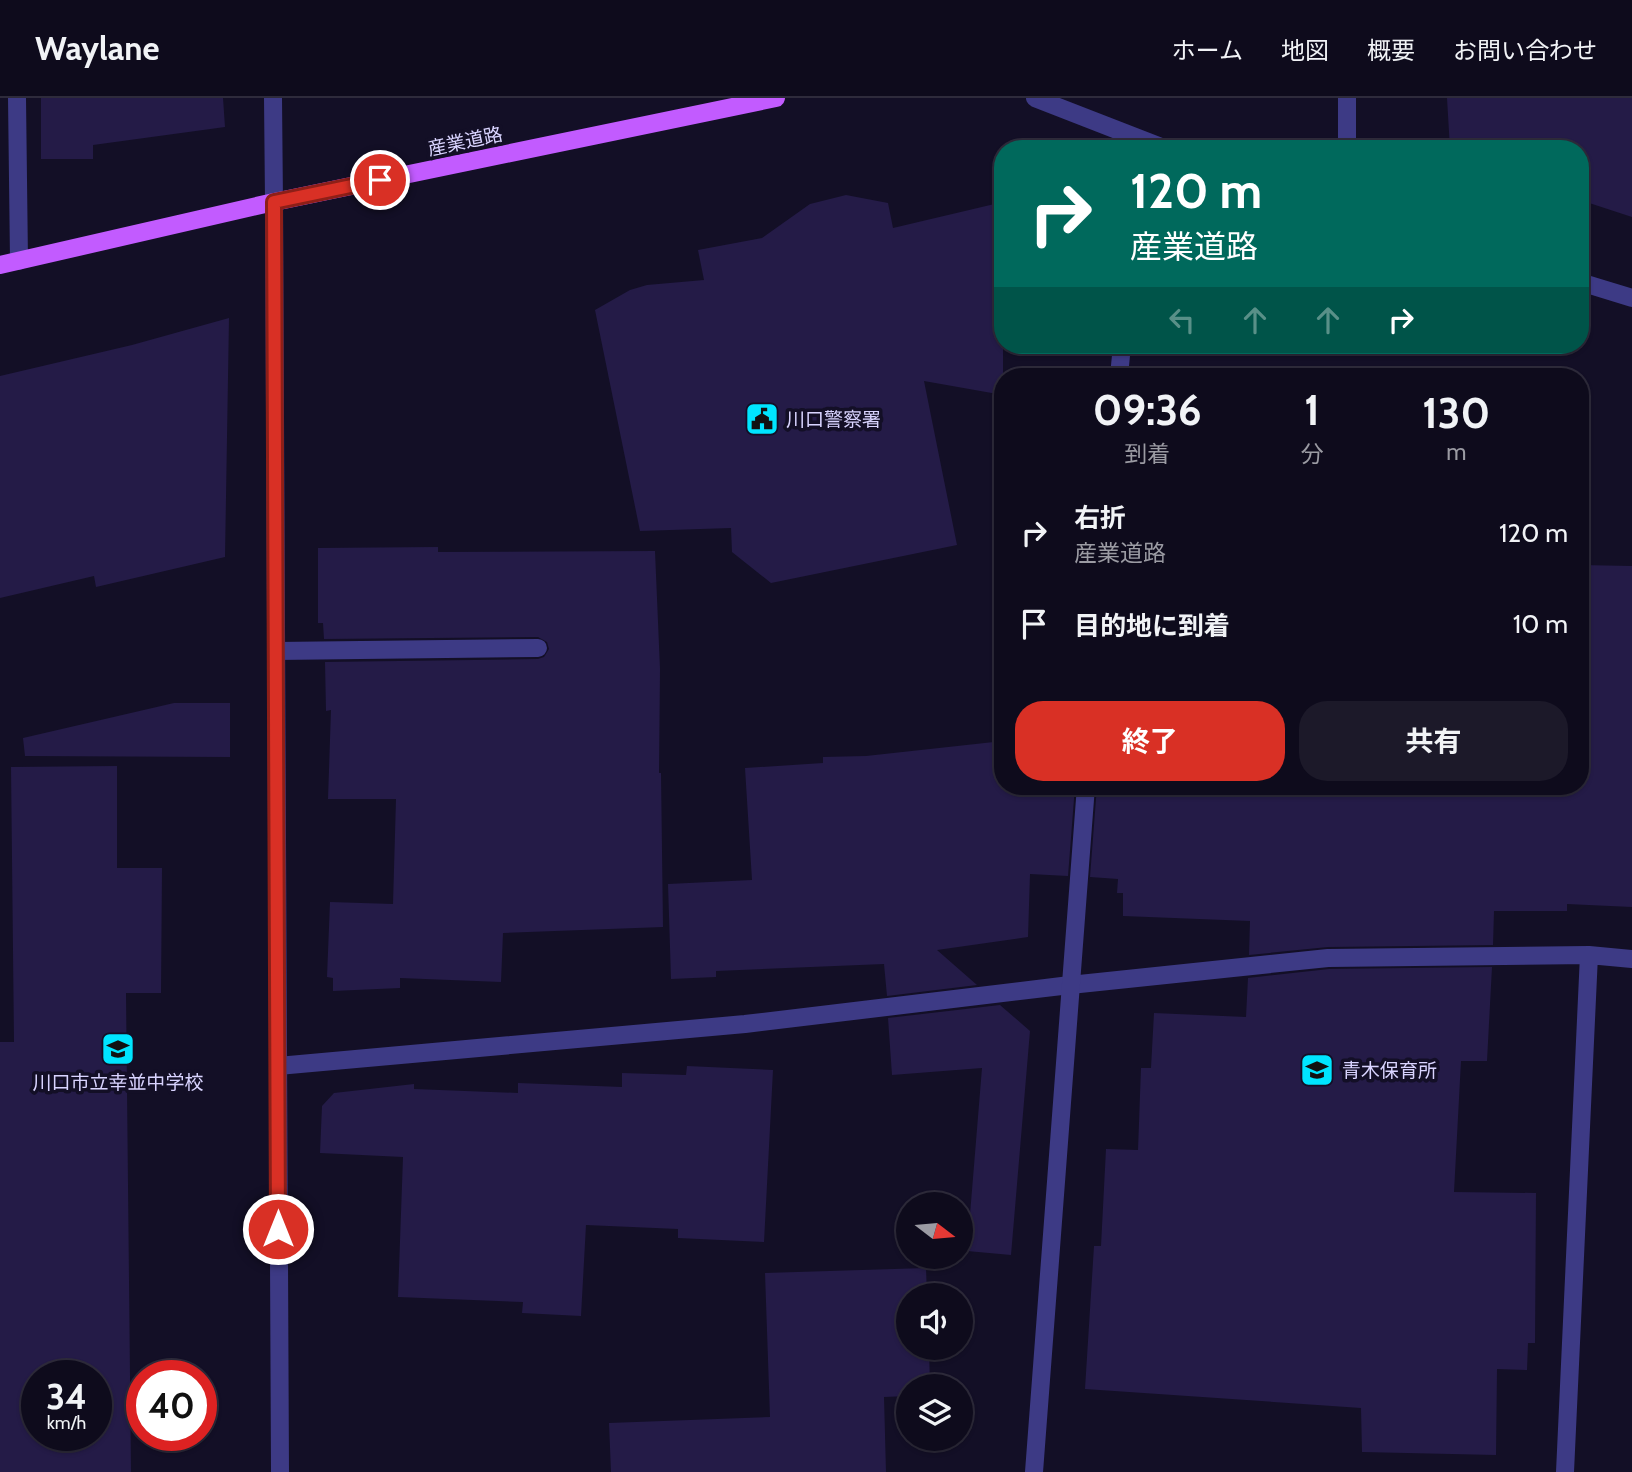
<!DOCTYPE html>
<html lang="ja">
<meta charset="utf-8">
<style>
:root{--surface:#0e0b1c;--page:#1c1929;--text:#f1f3f6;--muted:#9b9ba3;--line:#2e2b3b;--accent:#d93025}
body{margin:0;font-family:Cabin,"Noto Sans JP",sans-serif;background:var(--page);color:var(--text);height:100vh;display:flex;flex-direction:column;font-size:26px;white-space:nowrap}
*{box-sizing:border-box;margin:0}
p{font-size:23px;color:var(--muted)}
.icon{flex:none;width:38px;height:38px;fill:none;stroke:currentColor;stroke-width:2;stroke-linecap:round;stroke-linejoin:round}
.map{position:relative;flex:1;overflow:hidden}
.panel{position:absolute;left:994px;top:270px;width:595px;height:427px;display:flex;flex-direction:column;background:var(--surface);border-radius:28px;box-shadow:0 2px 5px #0004,0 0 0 2px var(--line)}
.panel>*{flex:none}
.banner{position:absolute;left:994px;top:42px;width:595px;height:214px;border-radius:28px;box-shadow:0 2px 5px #0004,0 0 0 2px var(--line);background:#00695c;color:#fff;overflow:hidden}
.needle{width:46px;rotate:106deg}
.fabs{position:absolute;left:896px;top:1094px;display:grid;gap:14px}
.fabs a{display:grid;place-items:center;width:77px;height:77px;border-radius:50%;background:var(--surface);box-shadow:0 2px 5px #0004,0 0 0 2px var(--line);font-size:35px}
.speed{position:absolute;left:21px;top:1262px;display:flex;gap:14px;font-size:35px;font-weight:700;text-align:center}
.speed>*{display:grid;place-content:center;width:91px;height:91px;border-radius:50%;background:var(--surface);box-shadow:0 2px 5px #0004,0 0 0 2px var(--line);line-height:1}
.speed small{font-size:18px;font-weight:400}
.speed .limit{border:10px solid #d22;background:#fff;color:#111}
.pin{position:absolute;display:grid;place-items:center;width:60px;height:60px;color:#fff;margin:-30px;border:4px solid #fff;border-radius:50%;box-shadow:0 2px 7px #0007}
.me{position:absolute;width:77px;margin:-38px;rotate:0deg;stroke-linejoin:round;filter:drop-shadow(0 0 5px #0008)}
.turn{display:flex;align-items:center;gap:24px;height:147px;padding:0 21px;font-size:32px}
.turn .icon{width:91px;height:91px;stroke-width:2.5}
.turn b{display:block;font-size:49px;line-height:60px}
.lanes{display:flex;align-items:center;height:66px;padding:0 21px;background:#0003;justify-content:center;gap:35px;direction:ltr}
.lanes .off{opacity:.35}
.eta{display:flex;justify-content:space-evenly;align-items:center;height:119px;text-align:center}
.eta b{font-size:42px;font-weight:700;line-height:49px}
.primary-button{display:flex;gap:14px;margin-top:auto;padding:14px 21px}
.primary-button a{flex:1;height:80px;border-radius:28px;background:var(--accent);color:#fff;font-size:28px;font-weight:700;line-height:80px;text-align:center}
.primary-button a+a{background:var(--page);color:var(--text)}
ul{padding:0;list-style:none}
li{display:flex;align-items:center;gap:21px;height:91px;padding:0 21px}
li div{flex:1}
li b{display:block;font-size:26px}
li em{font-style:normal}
header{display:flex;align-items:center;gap:42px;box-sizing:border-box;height:98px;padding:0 35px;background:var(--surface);border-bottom:2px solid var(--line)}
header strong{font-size:33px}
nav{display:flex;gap:38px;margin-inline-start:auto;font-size:24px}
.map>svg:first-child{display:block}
</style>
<header>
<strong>Waylane</strong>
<nav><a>ホーム</a><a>地図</a><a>概要</a><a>お問い合わせ</a></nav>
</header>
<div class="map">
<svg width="1632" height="1374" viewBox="0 0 1632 1374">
<rect width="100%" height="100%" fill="#130f26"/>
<!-- building -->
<path fill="#241b47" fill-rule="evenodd" d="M41,0H223L225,29L93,47V61H41Z
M1447,0H1632V119L1580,102V51H1450Z
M846,97L888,105L893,130L1003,104V297L924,283L957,447L771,485L732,454L731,430L640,433L595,212L630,192L647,187L704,182L698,152L762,140L810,106Z
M229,220L225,459L96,489L94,478L0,500V278L132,247Z
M438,449V454L655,453L660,571L659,675H661L663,829L503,835L501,884L400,880V890L333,893V880L327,879L330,804L393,806L396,701H328L331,612L326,613L325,564L538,561L544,559L549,551L547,544L538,539L324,541L323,525H318V450Z
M1580,467L1632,468V809L1567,806V813H1494L1493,847L1328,849L1249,857L1250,823L1123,818V795H1117L1118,781L1090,779L1097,688H1580Z
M174,605H230V659L25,658L23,640Z
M1003,643V688H1075L1068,778L1030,776L1028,839L937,852L977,887L887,898L884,866L716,873V879L671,881L668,786L752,782L745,670L823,665V659L866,658Z
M117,668V770H162L161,895H126L131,1374H0V944H14L11,669ZM37,1278H96V1337H37Z
M1492,869L1487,963H1461L1454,1094L1536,1095L1535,1245H1528L1527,1272L1497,1271L1496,1357L1362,1354L1361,1310L1085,1291L1094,1148H1101L1106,1051L1138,1052L1141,970H1151L1154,915L1246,919L1248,880L1329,871Z
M1000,907L1030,933L1011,1157L967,1153L982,970L892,977L888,920Z
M687,968L773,972L764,1144L678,1140V1131L586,1127L581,1218L522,1215L523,1204L398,1199L403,1059L320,1055L322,1008L334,995L414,986V991L518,995V985L622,989V975L686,977Z
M926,1170L927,1197H908V1250H929L930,1288H908V1298L884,1299L886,1374H611L609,1325L770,1319L765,1175Z"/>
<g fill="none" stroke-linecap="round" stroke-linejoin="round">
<!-- service -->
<path stroke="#3d3a85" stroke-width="18" d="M17,0L19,163
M276,553L538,550"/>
<!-- minor -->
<path stroke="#3d3a85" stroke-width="18" d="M273,0L274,104
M278,968L745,926L1070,887L1328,860L1589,857L1632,861
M1565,1374L1589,857"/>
<!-- tertiary -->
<path stroke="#3d3a85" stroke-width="18" d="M1035,0L1166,51
M1347,0V51
M274,104L280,1374
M1580,184L1632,200
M1119,278L1122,247
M1034,1374L1086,688"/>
<!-- primary -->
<path stroke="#c25bff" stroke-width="18" d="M0,167L274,104L776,0"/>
</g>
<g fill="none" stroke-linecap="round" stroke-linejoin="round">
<defs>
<path id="route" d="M278,1131L274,104L380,82"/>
</defs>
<!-- route casing -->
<use href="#route" stroke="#8d1f18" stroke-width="18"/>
<!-- route -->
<use href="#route" stroke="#d93025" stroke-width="12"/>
</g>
<!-- icons -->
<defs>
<symbol id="civic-square" viewBox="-11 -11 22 22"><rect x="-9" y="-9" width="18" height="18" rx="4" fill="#00e5ff" stroke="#130f26"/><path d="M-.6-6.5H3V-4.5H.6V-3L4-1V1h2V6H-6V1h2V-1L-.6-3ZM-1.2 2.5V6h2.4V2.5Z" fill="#111"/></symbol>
<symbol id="school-square" viewBox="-11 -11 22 22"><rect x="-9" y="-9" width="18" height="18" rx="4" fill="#00e5ff" stroke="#130f26"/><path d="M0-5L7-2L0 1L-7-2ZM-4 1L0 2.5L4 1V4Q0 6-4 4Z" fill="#111"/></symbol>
</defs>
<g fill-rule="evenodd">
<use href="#civic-square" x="743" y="302" width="38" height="38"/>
<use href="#school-square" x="99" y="932" width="38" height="38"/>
<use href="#school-square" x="1298" y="953" width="38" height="38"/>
</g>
<g text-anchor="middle" stroke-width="7" stroke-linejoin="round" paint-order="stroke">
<!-- street labels -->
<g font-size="19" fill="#d9d4ff" stroke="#130f26">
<text transform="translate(465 43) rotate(-12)" y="7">産業道路</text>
</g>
<!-- poi labels -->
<g font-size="19" fill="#d9d4ff" stroke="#130f26" text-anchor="start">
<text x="786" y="328">川口警察署</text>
<text x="1342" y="979">青木保育所</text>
<text x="118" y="991" text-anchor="middle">川口市立幸並中学校</text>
</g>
</g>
</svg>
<div class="fabs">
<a><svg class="needle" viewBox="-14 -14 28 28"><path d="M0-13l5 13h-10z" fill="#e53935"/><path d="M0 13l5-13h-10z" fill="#9b9ba3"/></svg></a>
<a><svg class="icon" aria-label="sound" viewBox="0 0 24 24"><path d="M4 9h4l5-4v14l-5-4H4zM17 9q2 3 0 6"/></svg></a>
<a><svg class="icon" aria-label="layers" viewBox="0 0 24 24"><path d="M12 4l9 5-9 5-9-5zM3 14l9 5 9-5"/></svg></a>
</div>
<div class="speed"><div>34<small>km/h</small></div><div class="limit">40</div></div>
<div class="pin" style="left:380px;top:82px;background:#d93025"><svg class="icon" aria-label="arrive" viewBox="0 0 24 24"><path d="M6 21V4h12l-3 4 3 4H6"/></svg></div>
<svg class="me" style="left:278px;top:1131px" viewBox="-20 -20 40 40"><circle r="17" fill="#d93025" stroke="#fff" stroke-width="3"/><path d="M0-11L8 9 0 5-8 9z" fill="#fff"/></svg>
<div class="banner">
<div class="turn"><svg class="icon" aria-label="right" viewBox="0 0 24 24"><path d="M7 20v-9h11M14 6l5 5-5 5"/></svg><div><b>120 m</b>産業道路</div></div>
<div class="lanes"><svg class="icon off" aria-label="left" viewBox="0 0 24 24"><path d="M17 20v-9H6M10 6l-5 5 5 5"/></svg><svg class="icon off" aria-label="ahead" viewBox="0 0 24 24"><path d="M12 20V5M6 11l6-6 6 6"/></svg><svg class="icon off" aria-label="ahead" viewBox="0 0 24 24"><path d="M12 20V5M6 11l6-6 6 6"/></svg><svg class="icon" aria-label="right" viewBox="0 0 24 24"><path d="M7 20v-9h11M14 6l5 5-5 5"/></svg></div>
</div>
<section class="panel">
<div class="eta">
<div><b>09:36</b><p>到着</p></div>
<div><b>1</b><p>分</p></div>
<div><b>130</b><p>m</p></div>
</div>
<ul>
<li><svg class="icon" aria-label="right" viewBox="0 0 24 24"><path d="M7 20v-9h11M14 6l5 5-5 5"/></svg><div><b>右折</b><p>産業道路</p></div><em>120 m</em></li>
<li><svg class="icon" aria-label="arrive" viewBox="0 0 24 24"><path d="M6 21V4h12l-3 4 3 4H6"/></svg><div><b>目的地に到着</b></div><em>10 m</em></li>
</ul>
<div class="primary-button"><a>終了</a><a>共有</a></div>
</section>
</div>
